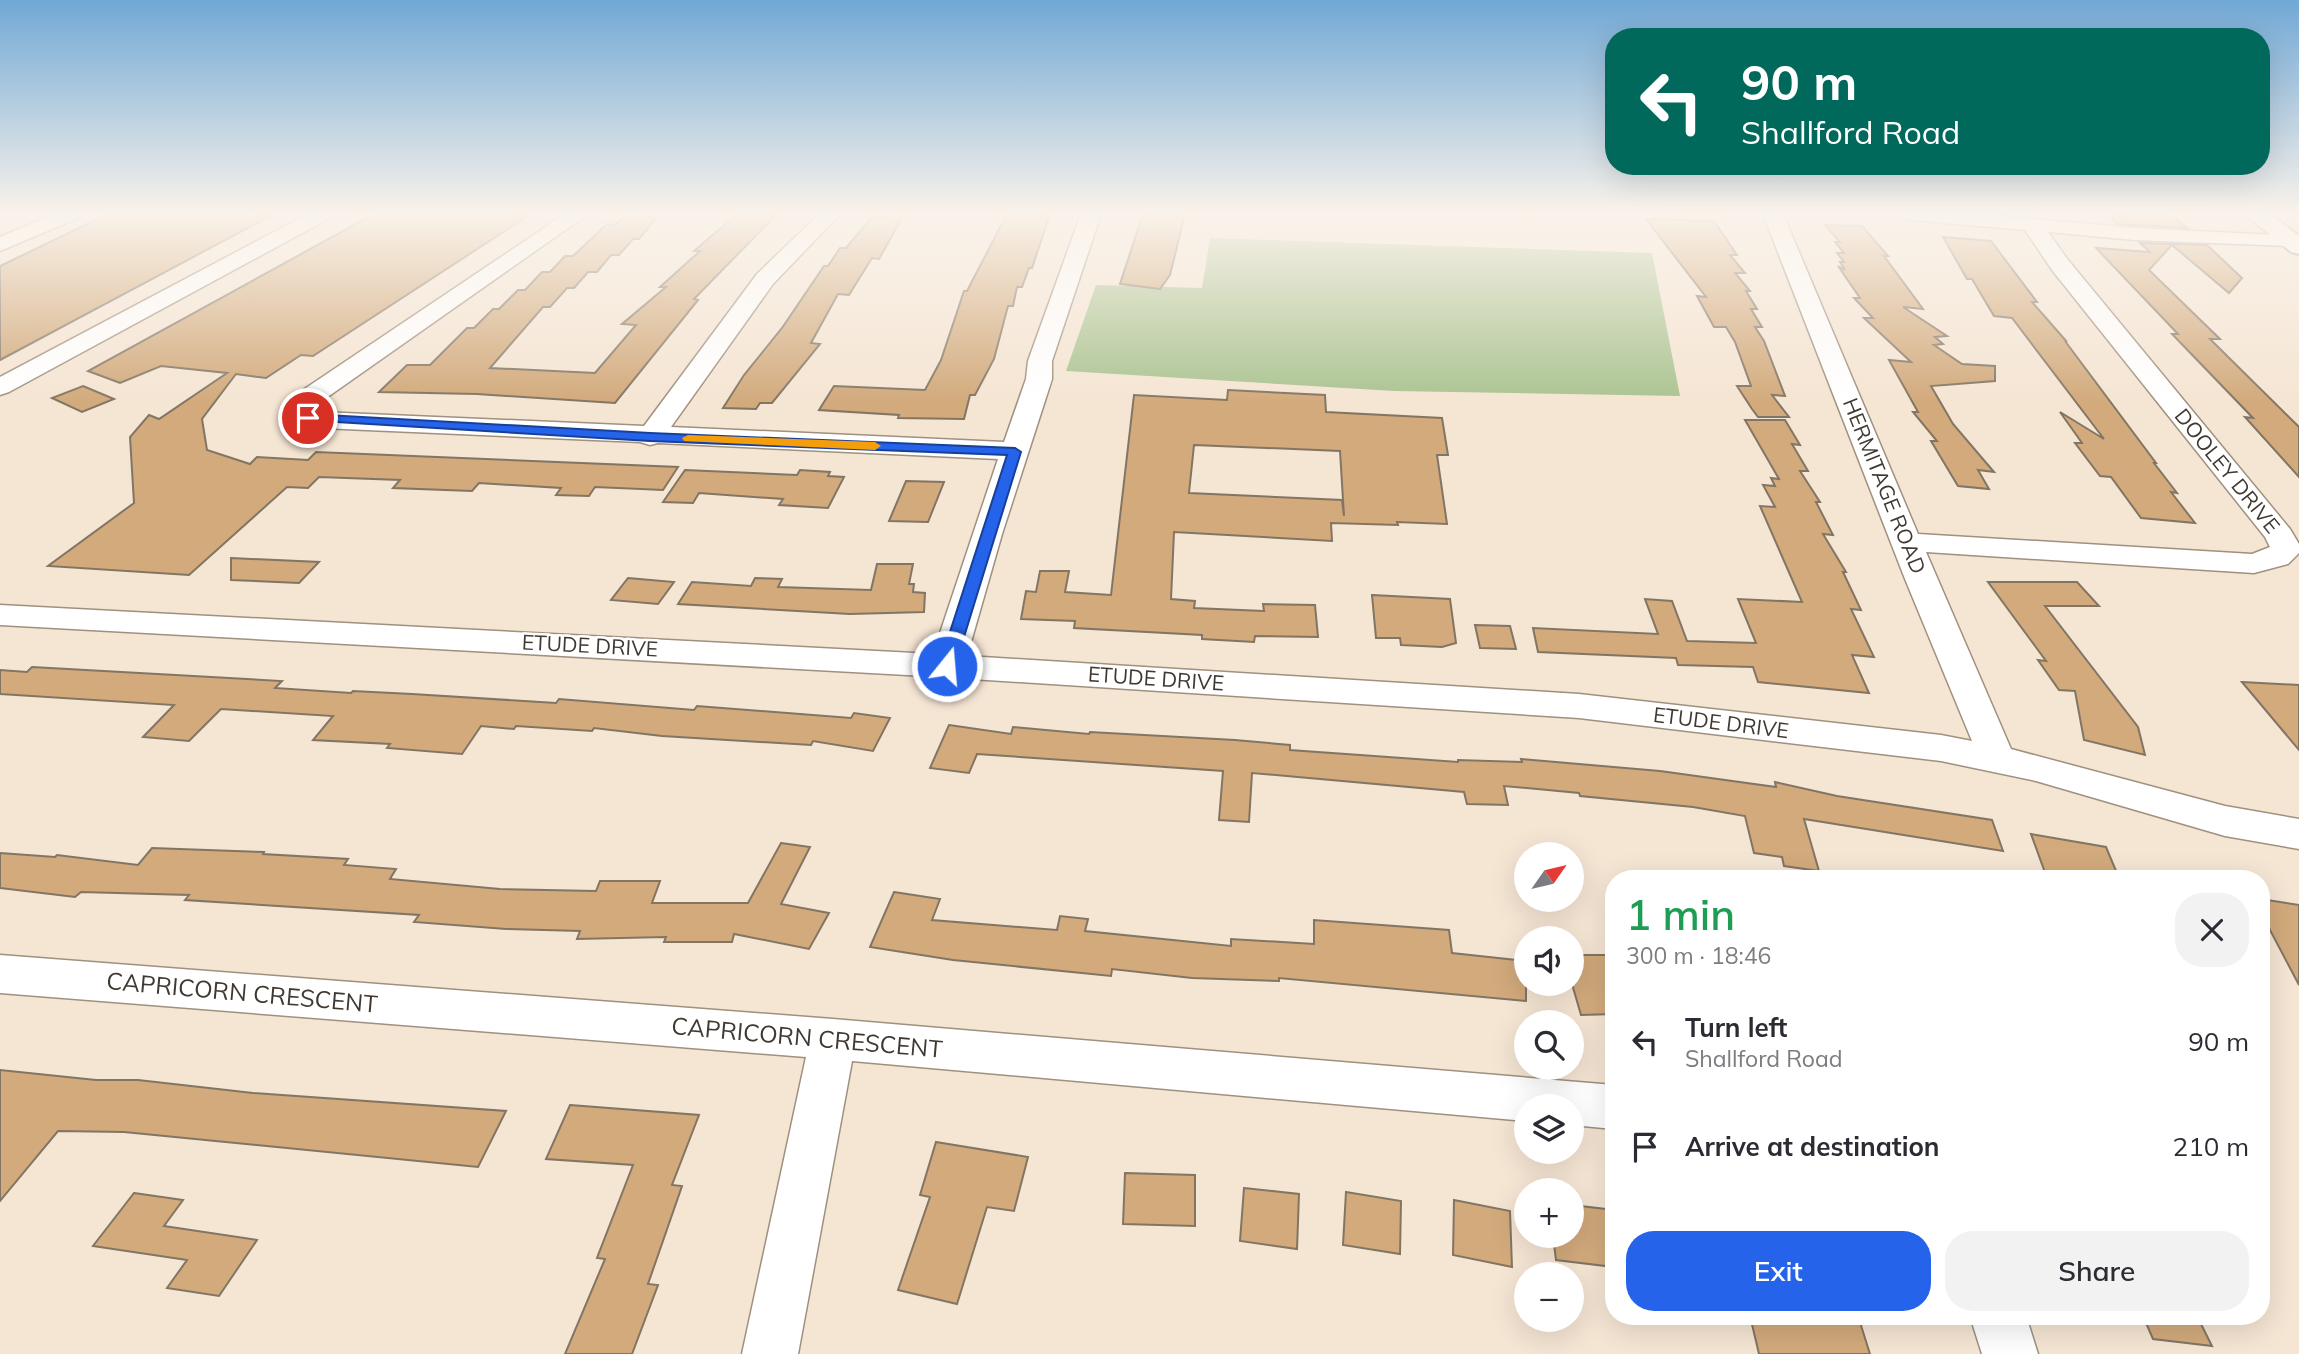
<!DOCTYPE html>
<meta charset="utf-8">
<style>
:root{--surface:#fff;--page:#f2f2f3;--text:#2b2b33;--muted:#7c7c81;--accent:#2563eb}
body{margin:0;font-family:Mulish,sans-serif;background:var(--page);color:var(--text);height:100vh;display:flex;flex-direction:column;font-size:26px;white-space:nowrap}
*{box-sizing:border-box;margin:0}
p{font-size:23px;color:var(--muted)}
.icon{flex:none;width:38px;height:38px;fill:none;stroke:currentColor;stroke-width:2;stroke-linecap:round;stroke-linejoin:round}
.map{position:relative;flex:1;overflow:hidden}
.details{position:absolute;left:1605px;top:870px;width:665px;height:455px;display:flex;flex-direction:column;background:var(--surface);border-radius:28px;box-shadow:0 7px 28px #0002}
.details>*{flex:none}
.hud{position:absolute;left:1605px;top:28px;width:665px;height:147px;border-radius:28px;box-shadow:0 7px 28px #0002;background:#00695c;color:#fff;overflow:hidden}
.needle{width:46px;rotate:56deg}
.controls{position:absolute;left:1514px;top:842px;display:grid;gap:14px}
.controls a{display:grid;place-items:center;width:70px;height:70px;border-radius:50%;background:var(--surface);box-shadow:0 7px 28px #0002;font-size:35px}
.pin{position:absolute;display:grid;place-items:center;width:60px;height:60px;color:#fff;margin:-30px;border:4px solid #fff;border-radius:50%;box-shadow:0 2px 7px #0007}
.me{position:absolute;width:77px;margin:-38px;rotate:17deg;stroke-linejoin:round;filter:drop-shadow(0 0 5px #0008)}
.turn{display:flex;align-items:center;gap:24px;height:147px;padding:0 21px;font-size:32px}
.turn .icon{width:91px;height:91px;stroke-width:2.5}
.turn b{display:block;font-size:49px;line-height:60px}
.round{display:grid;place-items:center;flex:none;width:74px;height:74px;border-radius:28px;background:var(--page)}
.head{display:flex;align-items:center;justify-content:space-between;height:119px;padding:0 21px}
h1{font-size:42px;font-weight:600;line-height:52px;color:#1e9e55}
.action{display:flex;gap:14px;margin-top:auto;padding:14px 21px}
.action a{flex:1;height:80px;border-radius:28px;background:var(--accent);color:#fff;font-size:28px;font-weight:600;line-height:80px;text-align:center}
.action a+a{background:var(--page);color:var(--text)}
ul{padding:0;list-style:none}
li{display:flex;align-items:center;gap:21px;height:105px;padding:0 21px}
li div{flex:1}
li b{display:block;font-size:26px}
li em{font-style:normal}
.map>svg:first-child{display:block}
</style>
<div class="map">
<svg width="2299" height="1354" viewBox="0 0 2299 1354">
<rect width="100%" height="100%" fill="#f5e5d3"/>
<!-- green -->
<path fill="#aac391" d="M1210,238L1652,253L1680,396L1394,391L1066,371L1096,285L1202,288Z"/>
<!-- building -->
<path fill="#d2aa7c" stroke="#837564" stroke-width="2" fill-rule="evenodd" d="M108,214H274L0,360V266Z
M374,214H531L313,356L301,355L266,378L236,374L202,419L207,450L250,464L257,457L308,460L316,452L678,467L663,490L595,487L589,496L556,495L561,488L479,483L472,491L393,488L400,480L319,477L308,488L287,487L189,575L48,566L134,503L130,437L149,415L159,419L227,373L161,366L120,383L88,371Z
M737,214H777L694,299L698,300L615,403L477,394L379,392L407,365H430L467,328H474L493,309H499L518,290H525L542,272H550L565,256H573L607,224L616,225L624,216H658L639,239H633L619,255H611L597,272H588L574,288H567L550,307H543L490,368L595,373L636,325L622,324L666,287H660L700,251H694Z
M1007,214H1050L1032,268H1029L1022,287H1017L1013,306H1008L994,359L975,395H970L964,419L898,418L899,415L819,410L834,386L925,390L941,360L964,291H967Z
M1143,214H1185L1170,275L1160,289L1120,284Z
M2106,214H2170L2187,228L2118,224Z
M872,217L902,218L879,259L872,258L849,295L838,294L811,343L820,344L772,403H760L756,409L723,408L744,375L782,328L824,266H828L840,248H846Z
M1646,219L1714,221L1737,255H1730L1745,273H1735L1750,291H1746L1757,309H1751L1762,327H1755L1764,341L1785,396L1772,395L1789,417H1758L1752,409L1737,386H1751L1735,342L1726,327H1714L1697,296L1706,297Z
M1825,225L1862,226L1888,256H1884L1923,309L1903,307L1947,336L1935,337L1943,344L1934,345L1962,364L1995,366V381L1931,386L1953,424L1994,472L1978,470L1989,489L1958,486L1931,441H1937L1913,412H1918L1889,360L1911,362L1864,318H1873L1854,298H1860L1838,266L1845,270L1840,262H1844L1837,253H1844L1835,242H1840Z
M1943,237L1991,241L2037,302H2032L2067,342L2065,341L2156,463H2154L2177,493L2171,492L2195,523L2141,518L2111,477L2100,476L2075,443H2082L2060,412L2104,439L2012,318L1994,316L1972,279H1967Z
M2140,243L2207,245L2242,278L2229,293L2172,245L2149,270L2220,339H2210L2299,427V477L2245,417L2253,418L2172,334H2178L2096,248L2150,252Z
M83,386L114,399L82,412L52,398Z
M1228,390L1325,395L1326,412L1442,418L1448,455H1437L1447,524L1397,522L1398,525L1331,523L1332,541L1174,532L1171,599L1195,601L1194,608L1264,611L1263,604L1315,605L1318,637L1255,636L1254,642L1202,639V635L1074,628L1075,621L1021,619L1026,591L1036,592L1040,571H1069L1065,592L1111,595L1134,395L1227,400ZM1194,445L1340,451L1344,516L1342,500L1189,493Z
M1745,420H1785L1800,445L1792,444L1808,471H1800L1820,502H1816L1833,535L1823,534L1846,572H1843L1861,610L1851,609L1874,657L1852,655L1869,693L1758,682L1753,667L1678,665L1676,658L1538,652L1533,628L1658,634L1645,599L1672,601L1687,641L1756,643L1738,599L1802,602L1760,506L1775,507L1763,485L1775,486L1771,478L1779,479Z
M685,470L797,475L800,470L830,472L828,476L844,477L828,508L779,505L783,499L699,493L693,503L663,502Z
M906,481L944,482L928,522L889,521Z
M231,558L319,562L299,583L231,580Z
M877,564H913L909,584H914L913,592L925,593L924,612L850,614L678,604L692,582L751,586L755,578L782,579L778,587L871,590Z
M628,578L674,582L658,604L611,600Z
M1988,582H2077L2099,606H2045L2138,727L2145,755L2084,740L2075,691L2059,690L2038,660L2046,661Z
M1372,595L1450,599L1456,643L1442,647L1401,645L1400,638H1376Z
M1475,625L1510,626L1516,649L1480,648Z
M32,667L282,681L275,688L351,693L353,691L412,694L556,703L559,699L694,710L697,706L851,718L854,713L890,718L873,751L813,741L811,745L662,736L594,728L592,731L516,726L514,729L481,726L462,754L387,748L390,744L313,740L333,716L221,709L189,741L143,737L174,705L0,694V670L27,672Z
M2242,682L2299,685V750Z
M949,725L1011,734L1013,727L1089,734L1090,732L1235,740L1290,745V750L1458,762V760L1522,762L1521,759L1660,771L1776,787L1775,782L1837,796L1992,820L2003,851L1804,819L1819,871L1784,866L1782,857L1754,853L1745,816L1693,807L1580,796L1579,793L1504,786L1508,805L1467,804L1464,792L1252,773L1249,822L1219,820L1223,771L977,754L969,773L930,768Z
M2031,834L2106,847L2119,878H2047Z
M781,843L810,847L781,904L829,913L809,949L734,934L732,942H664L666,937L577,939L580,931L506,929L414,922L419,915L185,900L189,895L81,892L75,897L0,888V853L55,857L57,855L138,865L152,848L264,852L263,854L348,859L344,865L396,869L390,879L500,889L596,891L600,881H660L652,903H748Z
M894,892L940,899L932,920L1057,930L1060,916L1088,919L1085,931L1231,946V939L1314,944V920L1449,930L1452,953L1526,961V1001L1279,978V981L1192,978L1112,969L1111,976L953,960L870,947Z
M2261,899L2299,905V985L2261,913Z
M1572,955H1614V1014L1581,1015L1572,984Z
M0,1070L96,1080H138L253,1093L506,1111L478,1167L124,1132L58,1131L0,1201Z
M570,1105L699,1115L672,1185L682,1186L648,1284L658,1285L632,1354H565L605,1259L597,1258L633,1165L546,1159Z
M936,1142L1028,1157L1014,1211L987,1207L957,1304L898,1290L930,1197L920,1195Z
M1125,1173L1195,1175V1226L1123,1224Z
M1244,1188L1299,1194L1297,1249L1240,1241Z
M1346,1192L1401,1201L1400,1254L1343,1245Z
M134,1193L183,1200L164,1226L257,1240L219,1296L167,1288L187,1260L93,1246Z
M1454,1200L1510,1211L1512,1267L1453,1255Z
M1572,1205L1614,1210V1267L1556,1260L1553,1236H1572Z
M1750,1316H1858L1870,1354H1759Z
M2143,1316H2197L2212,1346L2153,1339Z"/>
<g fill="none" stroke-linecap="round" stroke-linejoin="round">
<defs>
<path id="street" d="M54,214H81L78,218L0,251V237Z
M308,214H333L330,218L9,392L0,395V377Z
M565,214H588L319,403L321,412L644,426L757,274L819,214H840L773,284L671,427L1004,442L1026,379L1028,361L1081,214H1101L1052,361V379L1002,534L967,656L1579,694L1941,735L1972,741L1905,579L1763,214H1783L1918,534L2252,554L2270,547L2265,537L2052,270L2025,230L1910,220L1903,218L1900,214H1978L2135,228L2297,236V244L2290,246L2135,240L2048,232L2068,260L2290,529L2299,544V553L2288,564L2254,573L1926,552L2011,749L2225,806L2299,819V849L2225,836L2036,781L1941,761L1579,718L925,676L0,625V605L933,654L998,459L658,443L650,445L640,442L321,428L299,423L295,417L293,400L297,394Z
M0,955L833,1019L1614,1085V1129L1572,1125V1106H1526V1121L852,1061L798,1354H742L806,1057L0,993Z
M1970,1316H2026L2038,1354H1982Z"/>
<path id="secondary" d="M2245,214H2270L2299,236V254L2291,252Z"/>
</defs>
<!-- street casing -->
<use href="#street" stroke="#9f907f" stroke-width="3"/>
<!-- secondary casing -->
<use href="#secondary" stroke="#9f907f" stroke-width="4"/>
<!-- street -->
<use href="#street" fill="#fff" fill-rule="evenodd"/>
<!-- secondary -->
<use href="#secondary" fill="#fff" fill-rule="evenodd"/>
</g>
<!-- sky -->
<linearGradient id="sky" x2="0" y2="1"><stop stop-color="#71a8d5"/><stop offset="0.53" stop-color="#faf3eb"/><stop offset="1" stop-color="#faf3eb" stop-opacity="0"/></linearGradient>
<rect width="2299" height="403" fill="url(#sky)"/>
<!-- route -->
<path fill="#2563eb" stroke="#184099" stroke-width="2" d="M308,414L650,433L1015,448L1021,452L955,666L947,671L939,666L1007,455L650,441L304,420V415Z"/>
<!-- slow -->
<path fill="#f59e0b" d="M688,435L875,442L881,446L875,450L684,441L682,438Z"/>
<g text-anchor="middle" stroke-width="5" stroke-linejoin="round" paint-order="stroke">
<!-- street labels -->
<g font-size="21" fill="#403932" stroke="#fff">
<text transform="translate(2227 471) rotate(51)" y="7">DOOLEY DRIVE</text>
<text transform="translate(1884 486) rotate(68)" y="7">HERMITAGE ROAD</text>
<text transform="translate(590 646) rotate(3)" y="7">ETUDE DRIVE</text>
<text transform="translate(1156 679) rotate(4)" y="7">ETUDE DRIVE</text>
<text transform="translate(1721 723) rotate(7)" y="7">ETUDE DRIVE</text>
</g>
<!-- near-street labels -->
<g font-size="24" fill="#403932" stroke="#fff">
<text transform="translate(242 993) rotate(5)" y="8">CAPRICORN CRESCENT</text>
<text transform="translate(807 1038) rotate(5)" y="8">CAPRICORN CRESCENT</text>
</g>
</g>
</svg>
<div class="controls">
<a><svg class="needle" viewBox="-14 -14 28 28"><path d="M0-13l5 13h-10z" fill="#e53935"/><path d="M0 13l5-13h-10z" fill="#7c7c81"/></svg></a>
<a><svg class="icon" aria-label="sound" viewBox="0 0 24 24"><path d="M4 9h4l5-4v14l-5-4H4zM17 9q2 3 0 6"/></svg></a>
<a><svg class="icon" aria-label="search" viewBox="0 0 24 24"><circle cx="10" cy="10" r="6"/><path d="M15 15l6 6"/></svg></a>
<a><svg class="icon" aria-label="layers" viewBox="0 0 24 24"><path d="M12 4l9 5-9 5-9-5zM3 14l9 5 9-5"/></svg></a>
<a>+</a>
<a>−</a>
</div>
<div class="pin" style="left:308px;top:418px;background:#d93025"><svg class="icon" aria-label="arrive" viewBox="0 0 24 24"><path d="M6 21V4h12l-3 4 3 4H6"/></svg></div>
<svg class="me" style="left:947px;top:666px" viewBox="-20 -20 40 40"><circle r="17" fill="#2563eb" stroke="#fff" stroke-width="3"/><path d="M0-11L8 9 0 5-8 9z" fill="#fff"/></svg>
<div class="hud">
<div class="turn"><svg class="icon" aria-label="left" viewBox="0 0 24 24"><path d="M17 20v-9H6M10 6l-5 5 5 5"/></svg><div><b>90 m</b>Shallford Road</div></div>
</div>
<section class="details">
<div class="head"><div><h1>1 min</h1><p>300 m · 18:46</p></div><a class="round"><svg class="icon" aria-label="close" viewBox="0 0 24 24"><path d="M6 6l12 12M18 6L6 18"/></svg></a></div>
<ul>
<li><svg class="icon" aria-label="left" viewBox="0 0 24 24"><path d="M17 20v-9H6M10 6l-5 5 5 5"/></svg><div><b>Turn left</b><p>Shallford Road</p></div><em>90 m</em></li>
<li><svg class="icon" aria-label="arrive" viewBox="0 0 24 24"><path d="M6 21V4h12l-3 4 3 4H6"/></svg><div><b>Arrive at destination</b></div><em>210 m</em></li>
</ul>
<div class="action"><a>Exit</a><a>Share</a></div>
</section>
</div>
